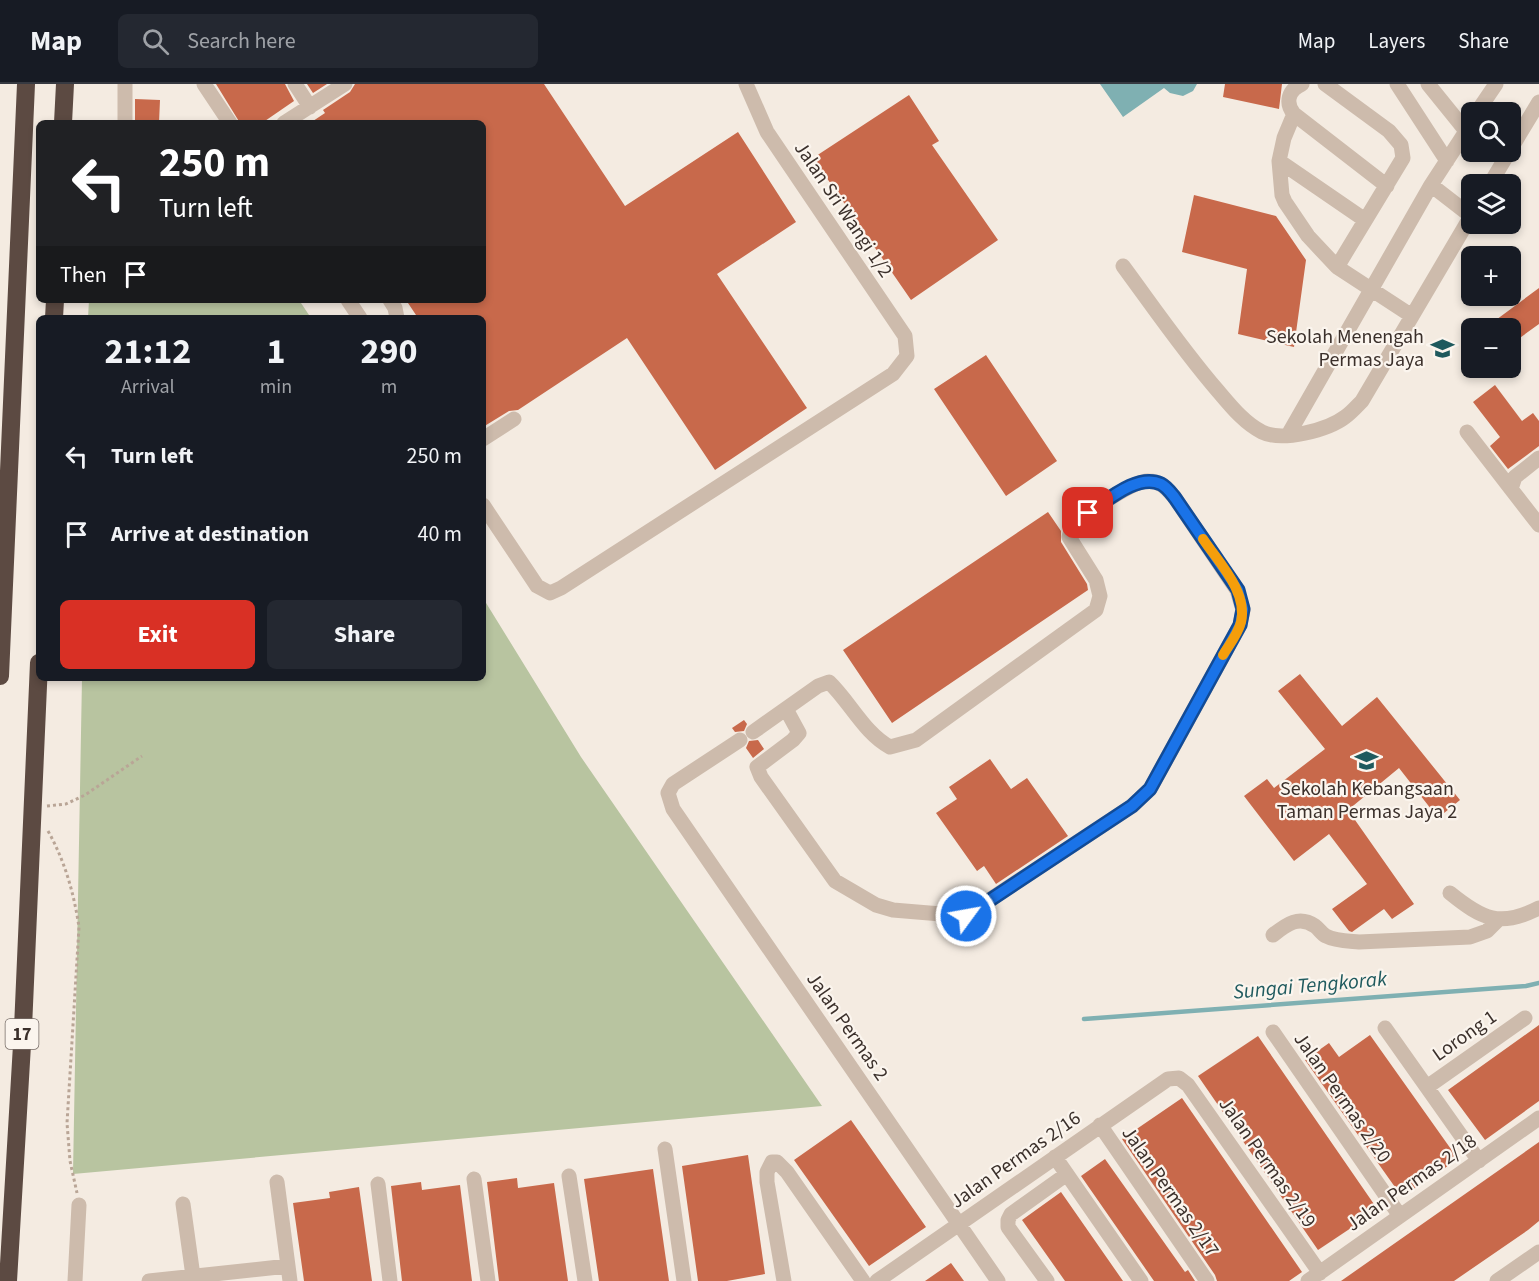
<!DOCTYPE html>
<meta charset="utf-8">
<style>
:root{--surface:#171b24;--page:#242831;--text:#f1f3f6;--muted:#9ea1a6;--line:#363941;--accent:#d93025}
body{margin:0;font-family:"Source Sans 3",sans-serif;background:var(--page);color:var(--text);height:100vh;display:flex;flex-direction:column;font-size:22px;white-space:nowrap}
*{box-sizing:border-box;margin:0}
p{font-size:20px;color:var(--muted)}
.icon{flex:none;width:33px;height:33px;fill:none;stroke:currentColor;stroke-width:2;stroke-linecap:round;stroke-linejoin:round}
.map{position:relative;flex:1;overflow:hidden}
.sheet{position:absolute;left:36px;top:231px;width:450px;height:366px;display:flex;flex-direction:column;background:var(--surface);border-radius:9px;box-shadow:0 3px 9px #0003}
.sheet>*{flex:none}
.top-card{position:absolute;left:36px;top:36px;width:450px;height:183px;border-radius:9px;box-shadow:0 3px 9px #0003;background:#202124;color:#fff;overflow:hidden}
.fabs{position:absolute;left:1461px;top:18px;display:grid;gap:12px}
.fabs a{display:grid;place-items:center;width:60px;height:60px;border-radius:9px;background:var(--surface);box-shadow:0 3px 9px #0003;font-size:30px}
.pin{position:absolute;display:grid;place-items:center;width:51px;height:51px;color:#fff;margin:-26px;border-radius:12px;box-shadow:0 3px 9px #0006}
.me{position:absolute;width:66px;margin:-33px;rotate:58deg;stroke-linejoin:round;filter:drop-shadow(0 0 4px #0008)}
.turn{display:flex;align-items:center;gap:21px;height:126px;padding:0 24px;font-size:27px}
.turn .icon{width:78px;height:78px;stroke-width:2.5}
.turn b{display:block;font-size:42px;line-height:51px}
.then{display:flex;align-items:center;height:57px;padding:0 24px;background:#0003;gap:12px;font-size:22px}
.eta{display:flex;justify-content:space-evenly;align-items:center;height:102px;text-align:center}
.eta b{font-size:36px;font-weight:700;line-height:42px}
.button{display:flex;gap:12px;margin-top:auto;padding:12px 24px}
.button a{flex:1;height:69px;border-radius:9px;background:var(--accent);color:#fff;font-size:24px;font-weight:700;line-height:69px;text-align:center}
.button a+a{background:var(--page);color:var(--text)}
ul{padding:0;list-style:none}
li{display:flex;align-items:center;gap:18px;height:78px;padding:0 24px}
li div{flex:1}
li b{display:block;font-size:22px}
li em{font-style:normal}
header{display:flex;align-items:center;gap:36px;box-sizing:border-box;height:84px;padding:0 30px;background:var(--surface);border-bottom:2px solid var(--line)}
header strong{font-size:28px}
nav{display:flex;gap:33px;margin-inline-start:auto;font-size:21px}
.search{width:420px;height:54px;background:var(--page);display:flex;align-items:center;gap:15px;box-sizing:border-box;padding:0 21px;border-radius:9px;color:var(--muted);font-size:22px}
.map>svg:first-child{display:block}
</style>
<header>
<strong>Map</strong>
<div class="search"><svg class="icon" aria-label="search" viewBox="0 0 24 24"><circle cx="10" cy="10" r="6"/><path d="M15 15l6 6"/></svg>Search here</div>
<nav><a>Map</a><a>Layers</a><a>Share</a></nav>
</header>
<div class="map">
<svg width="1539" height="1197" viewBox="0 0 1539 1197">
<rect width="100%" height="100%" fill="#f4ebe1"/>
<!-- green -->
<path fill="#b8c4a0" d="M89,216H299L311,234H88Z
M483,514L581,673L822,1022L73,1090L82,594H483Z"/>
<!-- water -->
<path fill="#7fb0b2" d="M1100,0H1197L1193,7L1183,12L1170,9L1164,4L1123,33Z"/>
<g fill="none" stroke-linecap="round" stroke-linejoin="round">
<!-- stream -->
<path stroke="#7fb0b2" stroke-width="4.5" d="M1084,935L1526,902L1539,899"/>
</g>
<!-- building -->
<path fill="#c8694b" d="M216,0H285L294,17L262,39H240Z
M307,0H327L313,9Z
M355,0H544L625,122L738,48L796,138L717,190L807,324L715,386L627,254L518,326L509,327L483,343V234H418L406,216H483V39H310L325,29L323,26L350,8Z
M1225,0H1282L1279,25L1223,13Z
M909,11L939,57L932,61L998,156L911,216L813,74Z
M135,15L160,16L159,39H135Z
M1194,111L1276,132L1306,176L1294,263L1238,250L1247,185L1182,168Z
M1539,204V240L1510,261V244H1485Z
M986,271L1057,377L1006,412L934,305Z
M1495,301L1522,337L1533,329L1539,337V362L1508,385L1490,362L1500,353L1473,318Z
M1048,428L1061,447V458L1087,500L1088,506L892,639L843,566Z
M1300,590L1342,642L1377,613L1460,716L1438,734L1399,684L1348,726L1414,820L1392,835L1384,825L1352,848L1349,847L1332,825L1367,800L1329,750L1294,777L1244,712L1267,695L1274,704L1325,665L1278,607Z
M744,636L747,640L744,647L735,648L732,644Z
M758,656L764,665L753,674L746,664L749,657Z
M990,675L1011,705L1027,694L1068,752L996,800L984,782L977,787L936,729L957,715L949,703Z
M1539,941V1017L1485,1056L1448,1006Z
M1370,951L1458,1075L1402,1113L1305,976L1329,959L1339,973Z
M1258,952L1378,1126L1318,1166L1198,992Z
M1182,1014L1302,1188L1289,1197H1217L1215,1191L1122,1055Z
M851,1036L926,1143L869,1182L794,1076Z
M1539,1058V1137L1528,1146L1454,1197H1341Z
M748,1071L765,1190L727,1197H698L682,1082Z
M1105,1075L1185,1188L1188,1186L1195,1197H1154L1081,1092Z
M653,1085L669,1197H599L584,1095Z
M517,1094L518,1104L554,1099L568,1197H499L487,1098Z
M421,1098L422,1106L460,1101L472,1197H402L391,1102Z
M359,1103L372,1197H304L293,1119L330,1114L329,1108Z
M1061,1108L1123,1197H1065L1022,1136Z
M951,1179L964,1197H925Z"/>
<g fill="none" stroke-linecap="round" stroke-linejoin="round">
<!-- path -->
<path stroke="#b9a596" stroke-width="3" stroke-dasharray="3 3" stroke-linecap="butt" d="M47,722L66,720L85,711L142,672
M48,747C65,777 74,810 79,843L67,1039L70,1077L77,1109"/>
<!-- minor -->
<path stroke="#cdbbac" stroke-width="15" d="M125,0V39
M204,0L230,39
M295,0L310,23
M1302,0C1288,6 1285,19 1294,30L1387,102
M1325,0L1389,47L1401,61L1403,74L1337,183
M1397,0L1447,77
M1428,0L1466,47
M1477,28L1496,0
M1294,30L1284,54L1279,77L1282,111L1285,118L1308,152L1337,183L1412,232
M284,39L345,0
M1510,66L1539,18
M1279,77L1365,136
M1490,100L1509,68
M1123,182C1154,224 1184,268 1218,307C1230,321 1244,339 1262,348C1282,358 1328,346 1345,333C1351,329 1357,322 1362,317L1471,132L1431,101
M348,216L360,234
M390,216L395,224L397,234
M1467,348L1511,405
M1288,351L1431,101L1472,38
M483,355L514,335
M1539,374L1515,393L1511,405L1539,441
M483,421L537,502L550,509L561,504L893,290L907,272L905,252L767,48L746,0
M753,648L818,602L829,598C850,618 865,650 890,663L916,656L1096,526L1100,512L1096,496L1069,453C1071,448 1071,443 1074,440C1085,429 1135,396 1148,397C1161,397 1167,405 1175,414L1237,506L1243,526L1240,541L1150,705L1132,722L965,832L893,826L876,821L835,797L761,693L757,683L793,656L799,649L786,625
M740,656L673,700L668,709L673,725L998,1197
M1450,809C1482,835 1500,844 1539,824
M1273,851C1287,840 1299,831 1315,842C1319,845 1322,850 1326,852C1335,857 1349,857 1359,858L1470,853L1487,847L1498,836
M1385,944L1479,1077
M1273,948L1400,1132
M1427,1003L1525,934
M1100,1041L1207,1197
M665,1065L684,1197
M1055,1073L1141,1197
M569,1092L585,1197
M474,1095L488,1197
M277,1098L290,1197
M378,1100L390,1197
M183,1120L193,1192
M75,1197L79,1121
M149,1197L288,1182
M784,1197L767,1098V1088L772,1078H777L787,1088L863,1197
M877,1197L1168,995L1179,994L1188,1001L1320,1189
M1047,1197L1008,1143V1136L1011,1130L1067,1090
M1308,1197L1539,1034
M1497,1197L1539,1168"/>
<!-- highway -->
<path stroke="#5c4a42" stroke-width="18" d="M63,39L65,0
M54,234L55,216
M0,592L26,0
M8,1197L23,944L39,579"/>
</g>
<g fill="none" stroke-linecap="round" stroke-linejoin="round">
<defs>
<path id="route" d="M966,832L1132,722L1150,705L1240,541L1243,525L1238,506L1175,414C1171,409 1167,403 1161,400C1138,389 1108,416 1088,429"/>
</defs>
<!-- route casing -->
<use href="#route" stroke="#114b97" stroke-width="15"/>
<!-- route -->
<use href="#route" stroke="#1a73e8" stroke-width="10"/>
<!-- slow -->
<path stroke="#f59e0b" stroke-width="10" d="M1203,455C1219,479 1248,508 1241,538C1238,550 1229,561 1223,571"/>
</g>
<!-- icons -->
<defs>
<symbol id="school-bare" viewBox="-9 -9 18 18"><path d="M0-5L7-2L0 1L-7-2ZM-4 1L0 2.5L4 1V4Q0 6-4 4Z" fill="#1f5a5e" stroke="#fbf5ee" stroke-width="2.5" paint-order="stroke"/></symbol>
</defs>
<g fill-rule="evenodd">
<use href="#school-bare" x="1426" y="248" width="33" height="33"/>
<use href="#school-bare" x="1350" y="660" width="33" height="33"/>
</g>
<g text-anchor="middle" stroke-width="4.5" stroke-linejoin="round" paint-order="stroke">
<!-- shield labels -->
<rect fill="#fbf5ee" stroke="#756b66" stroke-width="1.5" x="5.5" y="935" width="33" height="30" rx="4.5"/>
<g font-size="18" font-weight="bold" fill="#3b302b">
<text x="22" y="956">17</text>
</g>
<!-- street labels -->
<g font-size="20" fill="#3b302b" stroke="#fbf5ee">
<text transform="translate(844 125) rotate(56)" y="7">Jalan Sri Wangi 1/2</text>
<text transform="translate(848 942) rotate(55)" y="7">Jalan Permas 2</text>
<text transform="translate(1464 951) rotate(-35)" y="7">Lorong 1</text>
<text transform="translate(1343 1013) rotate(55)" y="7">Jalan Permas 2/20</text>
<text transform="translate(1015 1075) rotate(-35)" y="7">Jalan Permas 2/16</text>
<text transform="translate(1268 1078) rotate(55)" y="7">Jalan Permas 2/19</text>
<text transform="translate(1411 1098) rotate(-35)" y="7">Jalan Permas 2/18</text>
<text transform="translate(1171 1107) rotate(55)" y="7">Jalan Permas 2/17</text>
</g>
<!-- poi labels -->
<g font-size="20" fill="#3b302b" stroke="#fbf5ee" text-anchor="end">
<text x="1424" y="259">Sekolah Menengah<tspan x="1424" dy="23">Permas Jaya</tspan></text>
<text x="1367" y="711" text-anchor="middle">Sekolah Kebangsaan<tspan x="1367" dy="23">Taman Permas Jaya 2</tspan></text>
</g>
<!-- water labels -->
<g font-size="21" font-style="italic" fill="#1f5a5e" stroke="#fbf5ee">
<text transform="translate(1310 901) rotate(-5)" y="7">Sungai Tengkorak</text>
</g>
</g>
</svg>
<div class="fabs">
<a><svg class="icon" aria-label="search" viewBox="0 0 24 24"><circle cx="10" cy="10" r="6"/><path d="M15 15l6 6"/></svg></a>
<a><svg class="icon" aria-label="layers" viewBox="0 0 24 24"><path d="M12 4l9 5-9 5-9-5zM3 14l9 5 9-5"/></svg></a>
<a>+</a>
<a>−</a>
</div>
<div class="pin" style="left:1088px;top:429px;background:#d93025"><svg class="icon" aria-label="arrive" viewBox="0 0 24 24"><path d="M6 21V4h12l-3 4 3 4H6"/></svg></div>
<svg class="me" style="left:966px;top:832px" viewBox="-20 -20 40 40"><circle r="17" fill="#1a73e8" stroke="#fff" stroke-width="3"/><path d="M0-11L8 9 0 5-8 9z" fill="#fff"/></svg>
<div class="top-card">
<div class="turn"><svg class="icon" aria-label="left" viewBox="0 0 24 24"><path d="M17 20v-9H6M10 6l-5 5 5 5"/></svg><div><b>250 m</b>Turn left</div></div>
<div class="then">Then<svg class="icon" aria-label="arrive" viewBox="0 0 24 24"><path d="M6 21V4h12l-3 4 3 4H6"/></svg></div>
</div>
<section class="sheet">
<div class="eta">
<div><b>21:12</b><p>Arrival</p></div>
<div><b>1</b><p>min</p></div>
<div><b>290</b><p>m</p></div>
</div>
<ul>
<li><svg class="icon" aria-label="left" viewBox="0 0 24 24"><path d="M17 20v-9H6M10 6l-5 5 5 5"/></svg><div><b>Turn left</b></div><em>250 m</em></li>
<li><svg class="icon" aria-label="arrive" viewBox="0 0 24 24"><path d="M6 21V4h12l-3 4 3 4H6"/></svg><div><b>Arrive at destination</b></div><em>40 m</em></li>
</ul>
<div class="button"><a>Exit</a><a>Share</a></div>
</section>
</div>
